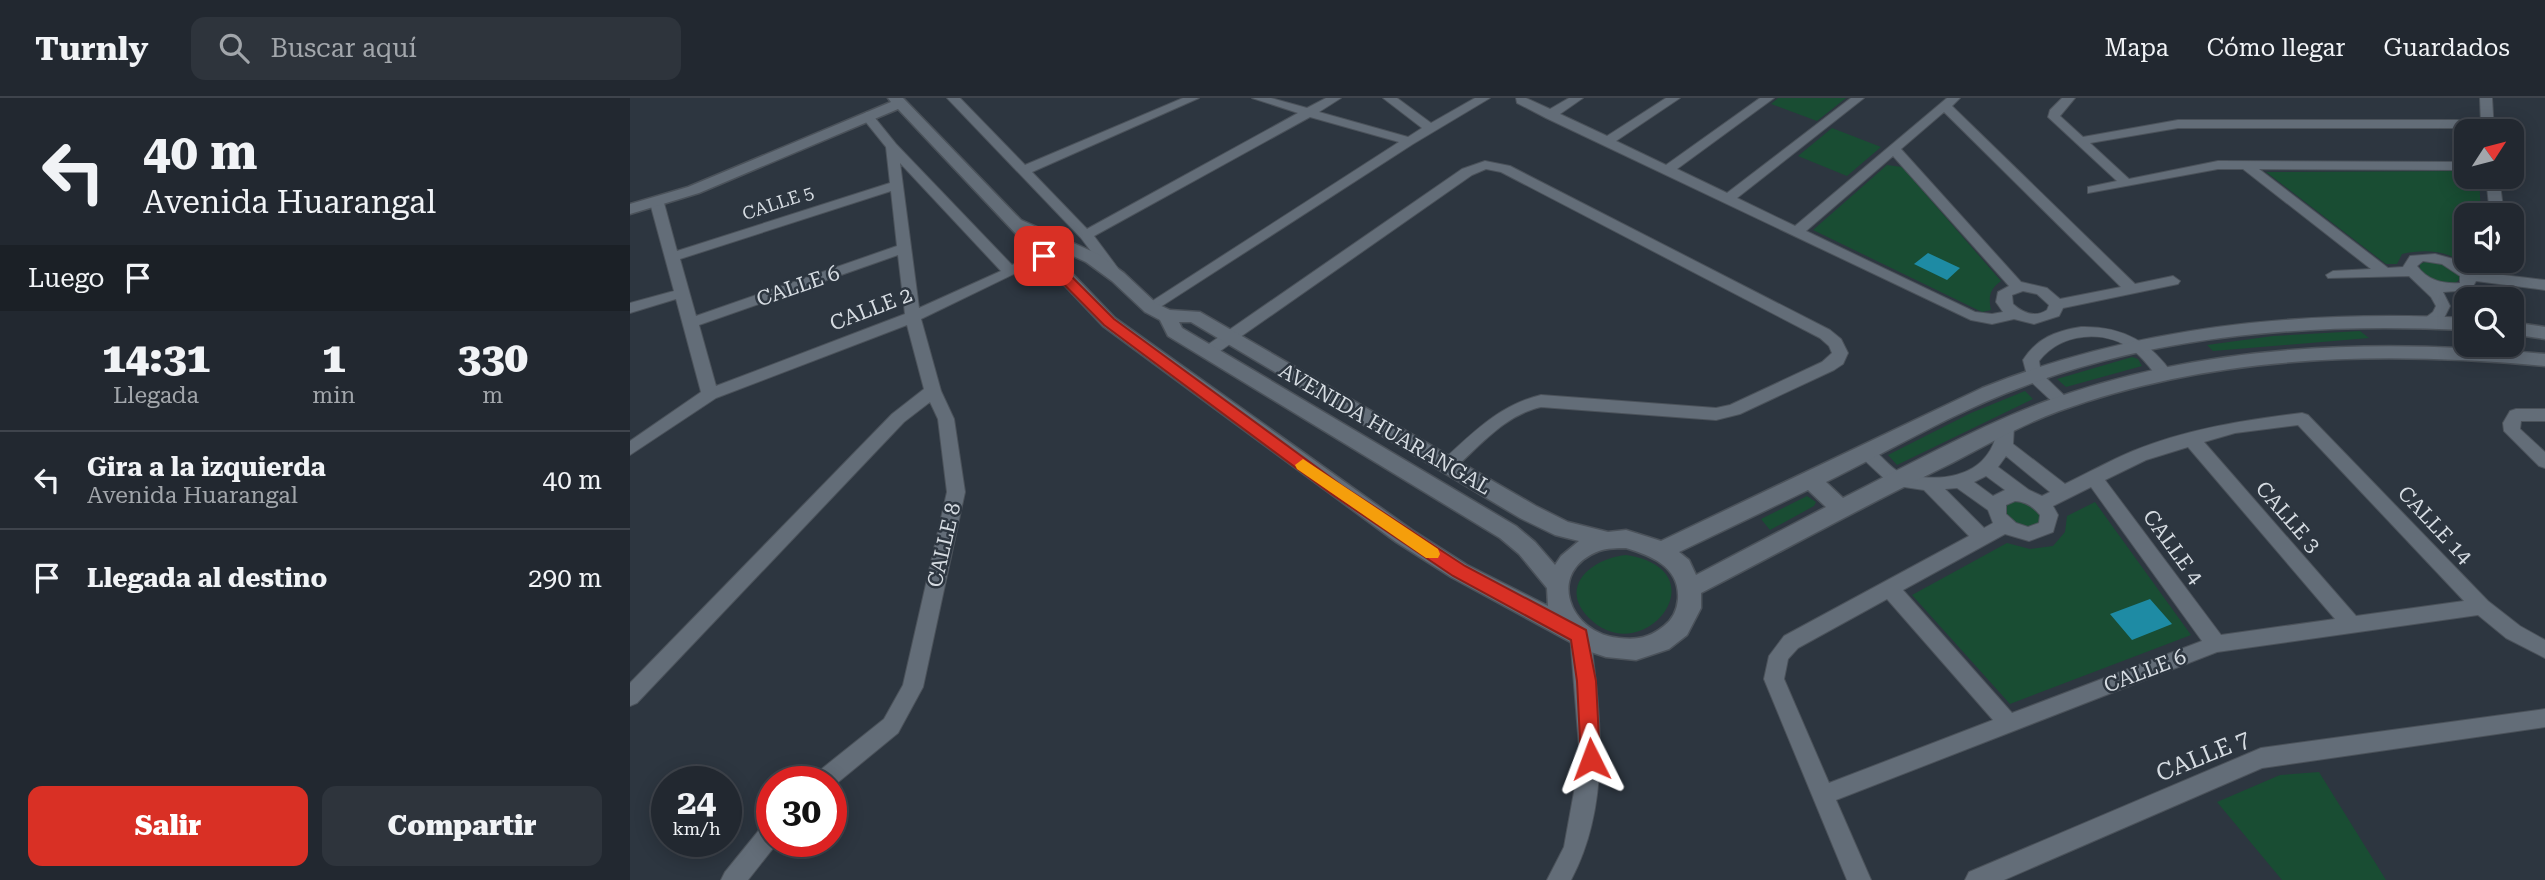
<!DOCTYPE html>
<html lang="es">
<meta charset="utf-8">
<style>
:root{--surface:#222830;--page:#2e343c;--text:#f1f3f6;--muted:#a2a6ab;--line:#3f444c;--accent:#d93025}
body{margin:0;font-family:"Roboto Serif",serif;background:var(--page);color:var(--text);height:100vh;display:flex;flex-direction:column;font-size:26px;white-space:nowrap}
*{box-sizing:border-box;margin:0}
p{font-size:23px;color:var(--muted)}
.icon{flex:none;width:38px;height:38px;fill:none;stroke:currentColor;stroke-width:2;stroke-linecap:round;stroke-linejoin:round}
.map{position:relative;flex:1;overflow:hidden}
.drawer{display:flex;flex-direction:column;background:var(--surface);width:630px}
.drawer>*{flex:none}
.guide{background:#222830;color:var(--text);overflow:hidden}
.needle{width:46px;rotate:54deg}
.fabs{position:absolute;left:1824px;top:21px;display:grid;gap:14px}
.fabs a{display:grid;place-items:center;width:70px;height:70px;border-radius:14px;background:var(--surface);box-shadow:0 4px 18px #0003,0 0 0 2px var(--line);font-size:35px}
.speed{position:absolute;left:21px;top:668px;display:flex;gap:14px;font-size:35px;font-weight:700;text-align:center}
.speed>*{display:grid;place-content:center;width:91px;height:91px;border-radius:50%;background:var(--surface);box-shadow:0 4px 18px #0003,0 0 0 2px var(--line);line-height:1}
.speed small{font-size:18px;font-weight:400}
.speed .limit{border:10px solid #d22;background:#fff;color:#111}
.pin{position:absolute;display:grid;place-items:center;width:60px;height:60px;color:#fff;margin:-30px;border-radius:14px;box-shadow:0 4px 10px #0006}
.me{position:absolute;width:77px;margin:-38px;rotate:357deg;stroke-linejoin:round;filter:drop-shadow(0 0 5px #0008)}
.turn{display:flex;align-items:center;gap:24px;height:147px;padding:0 28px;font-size:32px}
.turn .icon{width:91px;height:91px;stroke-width:2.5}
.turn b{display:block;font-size:49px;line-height:60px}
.then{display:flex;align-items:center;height:66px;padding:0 28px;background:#0003;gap:14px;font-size:26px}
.eta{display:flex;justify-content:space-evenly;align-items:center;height:119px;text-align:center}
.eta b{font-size:42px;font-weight:800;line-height:49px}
.action{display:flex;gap:14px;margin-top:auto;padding:14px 28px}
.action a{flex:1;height:80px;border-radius:14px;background:var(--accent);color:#fff;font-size:28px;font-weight:800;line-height:80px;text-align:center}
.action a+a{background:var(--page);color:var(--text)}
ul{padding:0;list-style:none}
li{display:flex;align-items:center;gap:21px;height:98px;padding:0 28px;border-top:2px solid var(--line)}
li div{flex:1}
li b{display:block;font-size:26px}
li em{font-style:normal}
header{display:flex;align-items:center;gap:42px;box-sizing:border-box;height:98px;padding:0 35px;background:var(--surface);border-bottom:2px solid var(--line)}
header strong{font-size:33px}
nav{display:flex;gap:38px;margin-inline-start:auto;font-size:24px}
.search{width:490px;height:63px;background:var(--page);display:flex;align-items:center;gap:18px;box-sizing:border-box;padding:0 24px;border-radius:14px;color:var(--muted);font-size:26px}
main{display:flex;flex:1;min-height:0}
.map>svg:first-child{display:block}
</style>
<header>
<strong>Turnly</strong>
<div class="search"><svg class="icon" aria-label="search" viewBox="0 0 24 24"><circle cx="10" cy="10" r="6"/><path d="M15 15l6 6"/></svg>Buscar aquí</div>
<nav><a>Mapa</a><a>Cómo llegar</a><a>Guardados</a></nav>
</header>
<main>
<section class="drawer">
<div class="guide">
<div class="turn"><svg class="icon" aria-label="left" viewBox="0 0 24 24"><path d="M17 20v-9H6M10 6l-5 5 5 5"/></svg><div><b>40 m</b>Avenida Huarangal</div></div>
<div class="then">Luego<svg class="icon" aria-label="arrive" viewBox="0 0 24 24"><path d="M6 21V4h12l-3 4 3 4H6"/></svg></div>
</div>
<div class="eta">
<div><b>14:31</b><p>Llegada</p></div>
<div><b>1</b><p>min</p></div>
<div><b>330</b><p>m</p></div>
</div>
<ul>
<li><svg class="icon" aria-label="left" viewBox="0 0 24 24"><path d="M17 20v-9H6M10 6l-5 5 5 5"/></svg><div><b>Gira a la izquierda</b><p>Avenida Huarangal</p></div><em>40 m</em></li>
<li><svg class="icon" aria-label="arrive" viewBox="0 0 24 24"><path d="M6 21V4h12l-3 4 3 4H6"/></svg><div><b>Llegada al destino</b></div><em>290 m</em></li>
</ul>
<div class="action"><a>Salir</a><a>Compartir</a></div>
</section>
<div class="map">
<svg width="1915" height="782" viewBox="0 0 1915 782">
<rect width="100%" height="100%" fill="#2d3640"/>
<!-- green -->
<path fill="#194d33" d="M1148,0H1216L1187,23L1141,6Z
M1202,30L1251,49L1217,78L1168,58Z
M1257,67L1272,69L1371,183C1360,191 1358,198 1361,212L1352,214L1183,132Z
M1836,73V79H1849L1851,117H1836V163H1854L1855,172C1842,171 1835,164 1823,159C1807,152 1790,152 1772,156L1767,166H1756L1636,74Z
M1798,163L1811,165L1828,174L1830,181L1824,186L1805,183L1790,173V166Z
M1730,233L1739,240L1583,253L1577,247L1643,238Z
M1502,259L1508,261L1512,268L1436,289L1427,281Z
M1395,293L1403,301L1267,367L1258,357L1341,315Z
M1177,398L1186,404L1184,408L1140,432L1131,421Z
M1382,402L1400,404L1414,422L1404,432L1377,424L1373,408Z
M1465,404L1561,537L1380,606L1282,497L1377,445L1400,451L1423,448L1435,434L1437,418Z
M996,457C1093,472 1013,574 959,520C927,488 963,460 996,457Z
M1689,674L1756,782H1652L1587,704L1650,677Z"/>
<!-- water -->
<path fill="#1e8ba4" d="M1298,155L1330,170L1317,182L1284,166Z
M1520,501L1542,526L1502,542L1480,516Z"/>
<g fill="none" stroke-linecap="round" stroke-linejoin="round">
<defs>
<path id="street" d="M317,0H330L395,67L553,0H569L402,74L457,131L668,15L622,0H641L677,10L696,0H711L689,14L778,39L792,30L753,0H767L801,25L845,0H860L783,46L521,215L516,213L514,210L516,207L769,44L680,19L464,138L493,177L486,181L481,180L451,140Z
M886,0H896L920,11L939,0H953L930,16L977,38L1036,0H1050L986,43L1036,67L1130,0H1144L1047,71L1097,95L1221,0H1234L1107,100L1165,128L1317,0H1330L1322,8L1505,186L1543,178L1550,183L1548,186L1433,210L1429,218L1404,226L1384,221L1362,226L1341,222L916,20L887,5ZM1314,14L1491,189L1430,201L1417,190L1391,184L1271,51ZM1263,58L1379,188L1368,194L1366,204L1373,214L1362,216L1345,214L1176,133ZM1393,193L1407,196L1419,207L1417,212C1405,220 1393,215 1383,206L1382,197Z
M1432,0H1445L1430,18L1453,39L1548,22H1827L1851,26L1850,0H1862L1864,33L1827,30H1548L1460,45L1499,81L1588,63L1836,64V72L1629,71L1758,170L1773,169L1780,158L1805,156L1827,162L1841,173L1915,182V192L1846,183L1841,192L1813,194L1820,208L1814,220L1798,229L1790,224L1803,214L1806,208L1801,199L1779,178L1698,180L1696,177L1703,173L1741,171L1613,71H1588L1458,95V89L1487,83L1418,19L1420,12ZM1793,163L1812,166L1830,178V185C1813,186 1798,183 1787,168Z
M237,14L241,15L266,46L382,167L414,154L421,158L291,221L311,293L324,321L335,394L293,589L268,635L201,690V684H181L184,677L254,621L273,587L317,394L308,321L300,304L274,324L7,605L0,608V585L262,316L294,291L277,227L86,300L0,357V343L71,294L46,201L0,215V205L44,193L20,105L22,102L27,101L34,105L47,153L260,85L256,49L231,18ZM270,65L371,173L289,210ZM261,93L267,148L66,218L50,161ZM268,157L275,216L86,288L69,227Z
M855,63L880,68L1200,232L1211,241L1218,255L1213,266L1204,272L1110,316L1086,322L911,309C875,317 850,348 824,371H812L809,367L812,363C843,335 869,307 911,297L1086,310L1100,307L1192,264L1202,255L1199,248L1190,240L871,74L856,71L842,77L583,258H573L570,254L573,250L832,71Z
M1856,79H1869L1874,117H1860Z
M1451,229C1491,228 1521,243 1543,277L1535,282L1529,281C1521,271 1513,260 1503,252C1475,231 1431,234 1409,263L1411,275L1441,304L1439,308H1427L1398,281L1393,262C1407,240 1426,233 1451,229Z
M1886,311H1915V323H1891L1890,331L1915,354V370L1909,368L1874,333L1873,325L1880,313Z
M1672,315L1678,317L1858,503L1890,528L1915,542V560L1876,540L1848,517L1587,554L1206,702L1241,782H1217L1134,581L1139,558L1154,538L1339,438L1294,392L1261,387L1230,358L1228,354L1230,350H1242C1251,357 1260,370 1271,375C1276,378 1286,378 1292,379C1331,383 1363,368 1368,328L1376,322L1384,328L1383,346L1435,386C1458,375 1479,363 1503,353C1556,331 1615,322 1672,315ZM1668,327L1834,503L1726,518L1574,344L1605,335ZM1558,349L1705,521L1591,537L1475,382L1516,362ZM1376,358L1420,394L1412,398L1399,392L1368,369ZM1356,378L1375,392L1363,398L1344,384ZM1461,389L1572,543L1382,615L1273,492L1375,436L1399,443L1423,434L1428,417L1423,408ZM1327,390L1358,412L1363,425L1354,430L1315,391ZM1385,403C1396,404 1403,408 1410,417L1409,425L1398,429L1386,425L1376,416V407ZM1257,501L1363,622L1199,685L1154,581L1158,561L1168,550Z
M950,529L957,531L960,537C971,618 981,707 941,782H917L934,749L950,661L940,537L943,531Z
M1915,611V629L1632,670L1374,782H1335L1339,774L1631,650Z
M142,723V744H148L118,782H91L95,774L134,726Z"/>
<path id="secondary" d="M258,0H273L391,122L468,156L494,175L527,206L540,212L570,214L906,408L938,424L978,434L996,432L1031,443L1352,290C1506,228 1671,212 1836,220V232C1686,225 1533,235 1392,289C1324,314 1261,352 1196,384L1213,400C1279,367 1345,330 1414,304C1574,245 1747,240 1915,256V268C1752,253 1585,256 1429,313C1391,327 1356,347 1320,366C1236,407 1154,452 1071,495V510L1057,537L1039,551L1006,562L976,559L955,552L821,479L766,444L473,228L268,11L69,95L0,116V106L58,89L261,4ZM411,143L456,164L482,183L515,214L530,222L538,238L870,440L889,456L917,490L918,508L837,467L782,432L485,220ZM549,224H561L890,420L925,437L949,443L931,458L925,467L905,444L886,428L552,230ZM1178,392L1196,409L1066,477L1059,462L1049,454ZM996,450C1022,458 1050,469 1048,501C1047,512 1043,521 1034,528C1019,540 1007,542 989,540C938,535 916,473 969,453C977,450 987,450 996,450Z
M1881,224L1915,229V241L1881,236Z"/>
</defs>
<!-- street casing -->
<use href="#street" stroke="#4b525a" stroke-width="2"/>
<!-- secondary casing -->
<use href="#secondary" stroke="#4b525a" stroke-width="3"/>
<!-- street -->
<use href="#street" fill="#636d78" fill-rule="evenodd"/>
<!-- secondary -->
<use href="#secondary" fill="#636d78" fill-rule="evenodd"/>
</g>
<!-- route -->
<path fill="#d93025" stroke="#8d1f18" stroke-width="2" d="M414,154L419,156L484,221L711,387L835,468L956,532L966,583L970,661L967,667L961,670L954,667L951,661L947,583L941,542L823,478L700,395L474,227L409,161L408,158Z"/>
<!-- slow -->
<path fill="#f59e0b" d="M673,361L808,451L810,456L808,460H796L667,371L665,367Z"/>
<g text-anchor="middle" stroke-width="5" stroke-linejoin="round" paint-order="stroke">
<!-- far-street labels -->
<g font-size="18" fill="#d5dbe1" stroke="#2d3640">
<text transform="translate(148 105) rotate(-18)" y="6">CALLE 5</text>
</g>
<!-- street labels -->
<g font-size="21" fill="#d5dbe1" stroke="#2d3640">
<text transform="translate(168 188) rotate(-19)" y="7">CALLE 6</text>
<text transform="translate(241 211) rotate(-21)" y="7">CALLE 2</text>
<text transform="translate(755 331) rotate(30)" y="7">AVENIDA HUARANGAL</text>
<text transform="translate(1658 419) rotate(49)" y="7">CALLE 3</text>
<text transform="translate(1805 427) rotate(47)" y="7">CALLE 14</text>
<text transform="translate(314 447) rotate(-77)" y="7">CALLE 8</text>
<text transform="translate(1543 449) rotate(54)" y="7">CALLE 4</text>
<text transform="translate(1515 573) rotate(-21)" y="7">CALLE 6</text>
</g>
<!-- near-street labels -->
<g font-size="24" fill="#d5dbe1" stroke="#2d3640">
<text transform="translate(1573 658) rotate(-22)" y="8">CALLE 7</text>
</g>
</g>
</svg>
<div class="fabs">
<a><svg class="needle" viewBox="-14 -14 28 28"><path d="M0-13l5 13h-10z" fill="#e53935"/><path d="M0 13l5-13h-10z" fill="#a2a6ab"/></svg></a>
<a><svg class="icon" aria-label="sound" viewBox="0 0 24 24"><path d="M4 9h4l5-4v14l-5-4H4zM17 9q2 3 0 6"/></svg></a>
<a><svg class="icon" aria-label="search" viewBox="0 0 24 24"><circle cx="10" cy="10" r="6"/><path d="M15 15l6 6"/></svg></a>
</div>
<div class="speed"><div>24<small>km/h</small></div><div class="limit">30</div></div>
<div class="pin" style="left:414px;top:158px;background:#d93025"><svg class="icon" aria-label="arrive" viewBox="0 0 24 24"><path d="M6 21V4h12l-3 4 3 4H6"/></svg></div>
<svg class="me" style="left:961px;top:661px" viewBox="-20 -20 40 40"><path d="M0-17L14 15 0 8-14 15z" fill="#d93025" stroke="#fff" stroke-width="4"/></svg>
</div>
</main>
